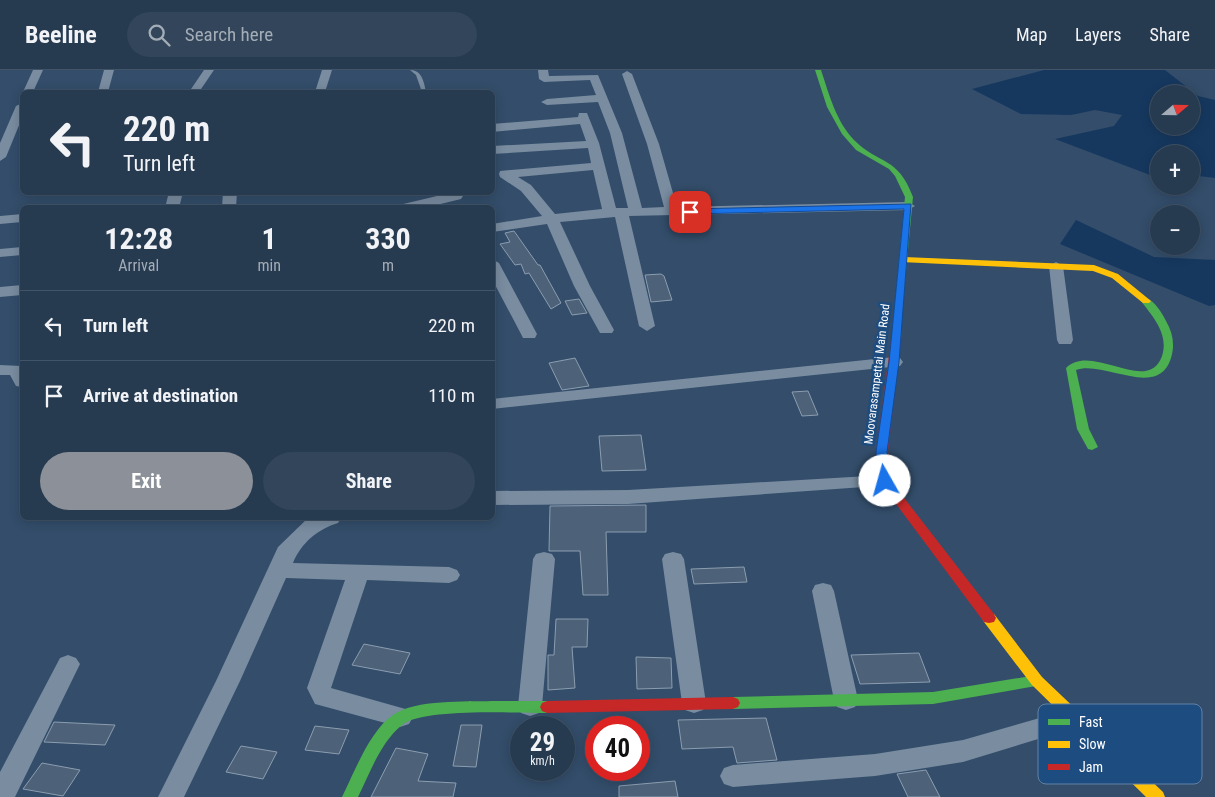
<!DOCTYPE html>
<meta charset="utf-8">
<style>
:root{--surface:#263a50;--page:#32455a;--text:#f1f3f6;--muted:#a4adb7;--line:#425467;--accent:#8c9099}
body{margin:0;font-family:"Roboto Condensed",sans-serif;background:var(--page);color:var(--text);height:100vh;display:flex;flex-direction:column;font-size:19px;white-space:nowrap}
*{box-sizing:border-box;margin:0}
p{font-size:16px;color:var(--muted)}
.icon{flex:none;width:28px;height:28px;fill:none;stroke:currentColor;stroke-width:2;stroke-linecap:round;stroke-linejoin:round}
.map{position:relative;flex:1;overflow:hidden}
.side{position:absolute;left:20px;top:135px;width:475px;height:315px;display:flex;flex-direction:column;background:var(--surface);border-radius:8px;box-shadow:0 2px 12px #0003,0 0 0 1px var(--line)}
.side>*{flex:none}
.top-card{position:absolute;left:20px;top:20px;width:475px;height:105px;border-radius:8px;box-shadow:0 2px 12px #0003,0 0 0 1px var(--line);background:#263a50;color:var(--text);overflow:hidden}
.needle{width:32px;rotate:70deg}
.tools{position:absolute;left:1150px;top:15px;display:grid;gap:10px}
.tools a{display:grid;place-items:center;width:50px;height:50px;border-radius:50%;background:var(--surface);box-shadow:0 2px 12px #0003,0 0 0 1px var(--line);font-size:25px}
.speed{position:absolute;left:510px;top:646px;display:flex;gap:10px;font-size:25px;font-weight:700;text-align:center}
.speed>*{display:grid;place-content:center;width:65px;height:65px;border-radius:50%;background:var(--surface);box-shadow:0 2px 12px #0003,0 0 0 1px var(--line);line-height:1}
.speed small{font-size:12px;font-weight:400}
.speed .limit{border:8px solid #d22;background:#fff;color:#111}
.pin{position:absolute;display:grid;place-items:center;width:42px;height:42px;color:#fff;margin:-21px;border-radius:10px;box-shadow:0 2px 8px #0006}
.me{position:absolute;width:55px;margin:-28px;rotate:353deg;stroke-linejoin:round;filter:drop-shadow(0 0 4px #0008)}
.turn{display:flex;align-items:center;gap:18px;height:105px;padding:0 20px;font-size:22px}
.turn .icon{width:65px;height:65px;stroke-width:2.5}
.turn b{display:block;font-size:35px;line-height:42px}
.eta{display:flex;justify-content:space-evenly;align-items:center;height:85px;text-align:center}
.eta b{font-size:30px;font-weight:700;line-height:35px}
.button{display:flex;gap:10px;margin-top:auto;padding:10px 20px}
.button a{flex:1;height:58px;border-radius:30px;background:var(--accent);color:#fff;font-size:20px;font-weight:700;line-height:58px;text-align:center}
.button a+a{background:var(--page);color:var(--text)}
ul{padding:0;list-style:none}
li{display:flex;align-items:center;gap:15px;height:70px;padding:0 20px;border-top:1px solid var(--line)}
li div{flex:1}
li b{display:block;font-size:19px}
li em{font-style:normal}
header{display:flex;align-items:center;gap:30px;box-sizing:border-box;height:70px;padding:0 25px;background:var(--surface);border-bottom:1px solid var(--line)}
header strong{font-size:24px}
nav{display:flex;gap:28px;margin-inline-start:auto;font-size:18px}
.search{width:350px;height:45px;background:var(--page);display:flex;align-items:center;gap:12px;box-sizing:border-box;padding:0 18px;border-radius:28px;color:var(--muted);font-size:19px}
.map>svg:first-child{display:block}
</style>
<header>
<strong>Beeline</strong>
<div class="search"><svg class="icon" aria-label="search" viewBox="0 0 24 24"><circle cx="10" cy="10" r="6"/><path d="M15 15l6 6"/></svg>Search here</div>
<nav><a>Map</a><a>Layers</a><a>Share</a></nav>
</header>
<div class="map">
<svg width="1215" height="727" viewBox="0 0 1215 727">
<rect width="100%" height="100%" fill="#334d6a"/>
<!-- water -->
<path fill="#16385f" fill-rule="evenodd" d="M1044,0H1165L1198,26L1215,30V108L1191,105V84H1159L1158,108L1055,69L1114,56L1122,45L1095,40L1071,45L1021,44L972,19ZM1159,24H1191V56H1159Z
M1076,150L1154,187L1215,190V235L1209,236L1060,174Z"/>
<!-- building -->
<path fill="#4d6279" stroke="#8c9daf" d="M514,161L538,195H540L561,233L551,239L529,203L525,204L521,194L515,195L500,174L510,172L505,163Z
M661,204L664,206L672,230L651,232L645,205Z
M579,229L587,243L572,245L565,231Z
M575,288L589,316L562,320L549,293Z
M808,321L818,345L802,346L792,322Z
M641,365L646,400L602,401L599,366Z
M646,435V462H606L608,525H583L580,481H549L550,436Z
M744,497L747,512L694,514L691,499Z
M556,549H588L587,577H572L575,618L548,620V585H554Z
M364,574L410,583L400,604L352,595Z
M919,583L930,612L860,614L851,585Z
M636,587L671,588L672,618L637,619Z
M766,648L777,690L737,693L733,677L682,679L678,650Z
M54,652L115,655L105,675L44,672Z
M461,655H482L476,697L453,696Z
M315,656L349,660L339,684L305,680Z
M241,676L277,682L263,709L226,702Z
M396,678L428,684L418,711L456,713L453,727H371Z
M42,693L80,700L63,726L23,719Z
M926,700L940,727H908L897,704Z
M675,711L678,727H619V716Z"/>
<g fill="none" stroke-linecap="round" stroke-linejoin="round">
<!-- lane -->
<path fill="#798ca0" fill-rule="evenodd" d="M410,0C422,0 424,12 426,22H422L416,5Z"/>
<!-- street -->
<path fill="#798ca0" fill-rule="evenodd" d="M33,0H43L33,22H23Z
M104,0H114L108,22H98Z
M204,0H214L199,22H189Z
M322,0H332L325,22H315Z
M538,0H548L549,6L598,5L622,63L642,138L664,137L647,74L622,4L627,1L632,4L659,74L677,137L908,132L915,136L908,140L629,146L655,256L647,261L639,256L615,147L560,152L590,216L614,260L612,263H600L574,216L547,154L492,162V154L542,146L521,121L500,107L499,104L500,101L591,93L588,78L492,84V76L586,71L580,54L492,62V54L578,47L579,43H587L599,73L616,138H628L610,63L598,32L547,35L541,32L547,29L596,25L590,10L544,12L539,9ZM593,100L602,139L555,144L531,115L518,107Z
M22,33V48L6,87L0,91V73L16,36Z
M169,122H183L179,138H165Z
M223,122H237L236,138H222Z
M454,122L461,123L463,126L461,129L424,138H398L399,135Z
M22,144V152L0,154V146Z
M22,177V185L0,187V179Z
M492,189L499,193L537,264L535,268H523L521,264L492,209Z
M1056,192L1063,196L1073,270L1071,274H1059L1057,270L1049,196Z
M22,215V225L0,227V217Z
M894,287L900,288L903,292L900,296L492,339V329Z
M0,295L22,296V317L16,316L10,305H0Z
M885,405L892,407L895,411L892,415L628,434L492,435V421L628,420Z
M308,448H341L338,453C318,459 301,473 293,493L449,497L457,500L460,505L457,510L449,513L367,510L331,618L409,640L413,647L409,654L400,657L315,634L307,618L345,510L286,508L240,611L184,727H158L216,611L278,477Z
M544,482L552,484L555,489L542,636L539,643L530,646L521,643L518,636L533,489L536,484Z
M673,482L681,484L684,489L706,633L703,640L694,643L685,640L682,633L662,489L665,484Z
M823,513L831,515L834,521L858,630L855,637L846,640L837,637L834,630L812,521L815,515Z
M68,585L76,588L80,594L15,727H0V702L60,588Z
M1075,638L1084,641L1088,648L1084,655L963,692L875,706L733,717L724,714L720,706L724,698L733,695L875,684L963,670Z"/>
<!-- fast -->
<path fill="#4caf50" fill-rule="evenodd" d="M815,0H821C829,24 836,51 854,70C879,95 898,86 913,127L900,265H894L892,263L905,127L895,106L889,99L856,80L842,64L827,37Z
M1146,228C1155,231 1162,243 1166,251C1173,263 1175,275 1171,288C1158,330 1104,290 1076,300L1089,359L1098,377L1092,380L1088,379L1077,359L1066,298C1092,272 1148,326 1162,286C1169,264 1153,247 1141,231Z
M1037,605L1042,607L1044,611L1042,615L933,634L733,639L728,637L726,633L728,629L733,627L933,622Z
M492,631H547L552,633L554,637L552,641L547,643C518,643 422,638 402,655C380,673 370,703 358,727H342C354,703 370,660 393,645C416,629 465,632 492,631Z"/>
<!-- slow -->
<path fill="#ffc107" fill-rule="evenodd" d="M904,187L1094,195L1118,204L1151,231L1149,233H1143L1112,208L1093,201L901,192V188Z
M989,543L994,544L1042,607L1163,722L1165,727H1146L1032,615L984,552L982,548L984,544Z"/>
<!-- jam -->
<path fill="#c62828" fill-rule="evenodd" d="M897,260L902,263L888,381L891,411L994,544L996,548L994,552L989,553L984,552L879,411L876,381L892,263Z
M733,627L738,629L740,633L738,637L733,639L547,643L542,641L540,637L542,633L547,631Z"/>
</g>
<!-- route -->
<path fill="#1a73e8" stroke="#114b97" d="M911,134L899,292L887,382L891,411L885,415L879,411L876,382L889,292L904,139L690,144L686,142L690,139Z"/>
<g text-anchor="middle" stroke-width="5" stroke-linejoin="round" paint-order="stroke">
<!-- street labels -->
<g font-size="12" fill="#fff" stroke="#1d4c80">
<text transform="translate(877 304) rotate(-83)" y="4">Moovarasampettai Main Road</text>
</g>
</g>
<!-- legend -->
<rect x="1038" y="634" width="164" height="80" rx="8" fill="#1d4c80" stroke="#6182a6" stroke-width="1"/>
<rect x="1048" y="649" width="22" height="6" fill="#4caf50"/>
<rect x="1048" y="671" width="22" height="7" fill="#ffc107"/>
<rect x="1048" y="694" width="22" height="6" fill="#c62828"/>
<g font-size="14" fill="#fff">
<text x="1079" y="657">Fast</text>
<text x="1079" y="679">Slow</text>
<text x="1079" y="702">Jam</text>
</g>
</svg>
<div class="tools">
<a><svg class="needle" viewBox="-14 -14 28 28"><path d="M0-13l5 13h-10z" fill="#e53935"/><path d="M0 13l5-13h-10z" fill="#a4adb7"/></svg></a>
<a>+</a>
<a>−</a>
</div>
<div class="speed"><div>29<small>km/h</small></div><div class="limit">40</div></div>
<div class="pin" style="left:690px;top:142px;background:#d93025"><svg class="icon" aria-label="arrive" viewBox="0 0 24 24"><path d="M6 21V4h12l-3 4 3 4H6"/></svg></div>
<svg class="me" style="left:885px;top:411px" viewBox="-20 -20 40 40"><circle r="19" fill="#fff"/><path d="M0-13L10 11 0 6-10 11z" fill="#1a73e8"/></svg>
<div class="top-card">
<div class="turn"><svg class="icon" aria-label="left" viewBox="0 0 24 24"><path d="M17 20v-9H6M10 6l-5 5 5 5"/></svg><div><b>220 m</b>Turn left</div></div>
</div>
<section class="side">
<div class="eta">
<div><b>12:28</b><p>Arrival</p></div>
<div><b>1</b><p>min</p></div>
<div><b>330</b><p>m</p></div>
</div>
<ul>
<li><svg class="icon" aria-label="left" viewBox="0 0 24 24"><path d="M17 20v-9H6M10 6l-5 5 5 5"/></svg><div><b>Turn left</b></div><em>220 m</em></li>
<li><svg class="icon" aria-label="arrive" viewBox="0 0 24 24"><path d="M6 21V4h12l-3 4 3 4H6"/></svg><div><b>Arrive at destination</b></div><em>110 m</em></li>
</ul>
<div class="button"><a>Exit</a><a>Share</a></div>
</section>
</div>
